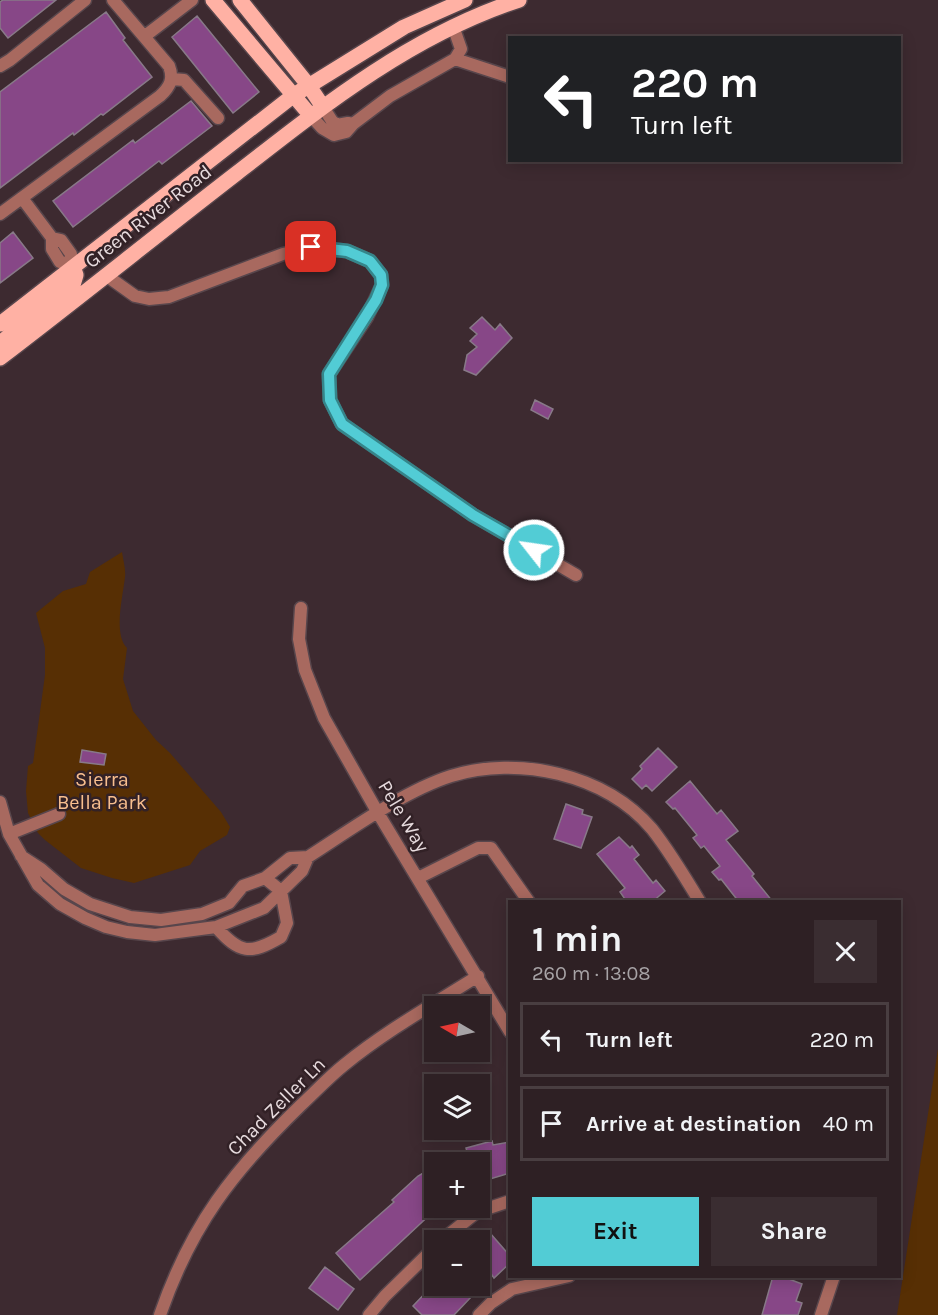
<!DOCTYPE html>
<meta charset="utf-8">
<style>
:root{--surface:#2e2024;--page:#3a2d31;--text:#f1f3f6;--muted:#a7a3a6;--line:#493e41;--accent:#52ccd5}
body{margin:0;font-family:Karla,sans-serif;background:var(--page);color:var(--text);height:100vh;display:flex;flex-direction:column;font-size:22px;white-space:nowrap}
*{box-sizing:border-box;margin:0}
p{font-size:20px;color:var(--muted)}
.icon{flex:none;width:33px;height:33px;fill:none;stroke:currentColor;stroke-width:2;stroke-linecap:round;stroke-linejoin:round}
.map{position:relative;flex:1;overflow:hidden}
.panel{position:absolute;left:508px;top:900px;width:393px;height:378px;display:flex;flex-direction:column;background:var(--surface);border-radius:0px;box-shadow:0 3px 15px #0003,0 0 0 2px var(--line)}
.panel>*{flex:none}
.hud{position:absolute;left:508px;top:36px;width:393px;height:126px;border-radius:0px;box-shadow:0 3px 15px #0003,0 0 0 2px var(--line);background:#202124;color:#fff;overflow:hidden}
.needle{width:39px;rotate:279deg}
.fabs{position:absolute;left:424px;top:996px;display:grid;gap:12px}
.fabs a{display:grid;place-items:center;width:66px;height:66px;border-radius:0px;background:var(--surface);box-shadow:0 3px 15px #0003,0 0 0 2px var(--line);font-size:30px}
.pin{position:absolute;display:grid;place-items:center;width:51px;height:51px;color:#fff;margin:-26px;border-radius:12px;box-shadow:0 3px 9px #0006}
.me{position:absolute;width:66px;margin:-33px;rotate:300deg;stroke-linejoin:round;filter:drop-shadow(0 0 4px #0008)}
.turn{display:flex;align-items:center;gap:21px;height:126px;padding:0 24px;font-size:27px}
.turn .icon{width:78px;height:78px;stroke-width:2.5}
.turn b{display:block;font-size:42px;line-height:51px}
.round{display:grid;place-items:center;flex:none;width:63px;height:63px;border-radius:0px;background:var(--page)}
.summary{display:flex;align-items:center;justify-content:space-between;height:102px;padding:0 24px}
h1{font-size:36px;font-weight:700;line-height:45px}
.button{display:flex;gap:12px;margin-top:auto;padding:12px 24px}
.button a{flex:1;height:69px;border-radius:0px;background:var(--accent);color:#111;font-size:24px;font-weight:700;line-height:69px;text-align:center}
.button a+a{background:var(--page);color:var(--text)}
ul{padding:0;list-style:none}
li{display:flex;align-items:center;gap:18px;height:75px;margin:0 12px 9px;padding:0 12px;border:3px solid var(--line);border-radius:0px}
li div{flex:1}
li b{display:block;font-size:22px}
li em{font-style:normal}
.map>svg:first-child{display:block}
</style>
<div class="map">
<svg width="938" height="1315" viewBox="0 0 938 1315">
<rect width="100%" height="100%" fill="#3d2a30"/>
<!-- green -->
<path fill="#572f04" d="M122,552C123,560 126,569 125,577C123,596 113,634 127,648L123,679L133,711L156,740L170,753L221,812L230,827L227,835L200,851L190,865L134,883L112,878L81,868L45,840L38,833L28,813L26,791L28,766L33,763L45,675V648L36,613L63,591L86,584L90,572Z
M938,1049V1315H897Z"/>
<!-- building -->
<path fill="#874787" stroke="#887988" stroke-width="1.5" d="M3,0H56L8,38L0,28V2Z
M106,12L125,38L123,40L152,77L103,115L101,114L74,135L73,133L0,188V92Z
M197,16L259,92L233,113L172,37Z
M191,101L212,126L162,164L159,161L73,227L53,201L133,140L135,143Z
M13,232L33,258L0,283V243Z
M482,317L495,330L500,324L512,338L476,375L464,370L467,355L477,347L470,341L477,334L470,328Z
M535,400L553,409L548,419L531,410Z
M658,748L677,767L652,791L646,785L642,789L632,779L642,769L640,766Z
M82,750L106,754L104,765L80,762Z
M690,781L717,814L721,810L738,831L726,840L754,874L752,876L773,902H739L721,879L719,880L712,872L720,866L704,846L701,848L693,838L697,835L675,808L673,809L666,802Z
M566,804L583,810L582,814L592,817L581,848L554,839Z
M619,837L630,848L632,846L639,855L634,859L653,883L656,880L665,891L652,902H627L620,892L625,888L597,854Z
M492,1141L493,1145L510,1142V1173L480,1182V1162H470L466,1148Z
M435,1166V1210L360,1280L336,1253L394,1202L392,1200L418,1176Z
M490,1233L510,1256V1263L494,1278L492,1275L454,1315H422L413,1306L432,1286H480V1242Z
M325,1267L354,1289L338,1310L309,1288Z
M773,1276H781L802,1284L796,1301L802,1303L798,1315H762Z"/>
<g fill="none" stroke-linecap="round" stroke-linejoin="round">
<defs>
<path id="minor" d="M453,26L461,49L455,59L510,77
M145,36L192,0
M0,66L10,60L85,0
M172,79L184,80L218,118
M311,116L322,128L334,135L346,132L353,124L348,123L337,125L332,121L323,107
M353,124L390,96L455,59
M22,198L52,238V249L60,262L71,264
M0,214L160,96C170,87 174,79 169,66L113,0
M52,238L61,240L71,254V264L73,267
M107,276L135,296L149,299L169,297L283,254L311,247L347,251L370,261L381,275L382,285L367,317L329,374L330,400L342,424L473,515L576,575
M301,608L299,639L305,670L324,718L378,813L510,1032
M0,802L9,834L38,885L60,904L85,918L106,927L127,932L155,935L216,927L264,908L302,871L308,857
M9,834L59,814
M21,856L41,869L64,889L90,904L130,917L161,920L202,914L229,903L243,886L265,878L290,858L308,857C350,830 404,791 451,776C518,755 605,774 652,829C670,852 685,877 700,902
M418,878L478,848H491L529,902
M216,927C240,954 250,955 281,937L287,923L281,891L265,878
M442,1240L477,1212L510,1201
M160,1315C191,1225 233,1171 301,1105C315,1092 329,1077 344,1065C386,1031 432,1005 478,976
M369,1315L385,1296L435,1247
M479,1315L491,1303L512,1289L569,1276
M821,1315L834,1276"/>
<path id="major" d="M213,0L311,116
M240,0L309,86L323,107
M0,324L294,95L404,27L465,0
M0,343L73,285L76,275L73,267
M0,358C80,297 158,234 237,173C324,105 412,35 519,0"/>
</defs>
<!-- minor casing -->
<use href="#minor" stroke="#58464c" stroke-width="15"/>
<!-- major casing -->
<use href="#major" stroke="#58464c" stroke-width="18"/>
<!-- minor -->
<use href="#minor" stroke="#a8695f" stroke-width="12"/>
<!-- major -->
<use href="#major" stroke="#ffb1a4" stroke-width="15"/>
</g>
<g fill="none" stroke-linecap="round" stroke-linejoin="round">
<defs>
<path id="route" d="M311,247L347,251L370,261L381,275L382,285L376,300L329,374L330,400L342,424L473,515L534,550"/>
</defs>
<!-- route casing -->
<use href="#route" stroke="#35858a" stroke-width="15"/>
<!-- route -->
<use href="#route" stroke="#52ccd5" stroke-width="10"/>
</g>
<g text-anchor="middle" stroke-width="5" stroke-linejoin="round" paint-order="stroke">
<!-- street labels -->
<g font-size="20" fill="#e7dbde" stroke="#322126">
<text transform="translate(148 216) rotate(-38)" y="7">Green River Road</text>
<text transform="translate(404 816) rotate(59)" y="7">Pele Way</text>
<text transform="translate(276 1106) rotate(-45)" y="7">Chad Zeller Ln</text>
</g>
<!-- park labels -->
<g font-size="20" fill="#f8be8e" stroke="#322126">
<text x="102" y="786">Sierra<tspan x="102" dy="23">Bella Park</tspan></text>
</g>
</g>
</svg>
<div class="fabs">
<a><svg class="needle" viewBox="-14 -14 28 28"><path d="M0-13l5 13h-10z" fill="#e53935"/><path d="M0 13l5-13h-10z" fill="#a7a3a6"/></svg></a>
<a><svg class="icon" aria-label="layers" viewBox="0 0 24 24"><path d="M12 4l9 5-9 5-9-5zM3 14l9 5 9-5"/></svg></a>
<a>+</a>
<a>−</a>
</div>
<div class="pin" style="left:311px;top:247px;background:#d93025"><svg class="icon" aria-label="arrive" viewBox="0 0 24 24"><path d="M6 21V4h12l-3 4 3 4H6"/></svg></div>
<svg class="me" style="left:534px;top:550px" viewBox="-20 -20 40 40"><circle r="17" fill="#52ccd5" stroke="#fff" stroke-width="3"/><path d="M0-11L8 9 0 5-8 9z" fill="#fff"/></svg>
<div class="hud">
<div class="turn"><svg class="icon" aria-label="left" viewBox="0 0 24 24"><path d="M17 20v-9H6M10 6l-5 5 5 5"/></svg><div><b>220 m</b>Turn left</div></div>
</div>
<section class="panel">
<div class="summary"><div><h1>1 min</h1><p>260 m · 13:08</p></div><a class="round"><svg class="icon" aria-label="close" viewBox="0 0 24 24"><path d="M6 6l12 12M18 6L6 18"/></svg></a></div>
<ul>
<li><svg class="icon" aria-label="left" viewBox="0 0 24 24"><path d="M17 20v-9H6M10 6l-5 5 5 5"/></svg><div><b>Turn left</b></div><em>220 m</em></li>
<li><svg class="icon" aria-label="arrive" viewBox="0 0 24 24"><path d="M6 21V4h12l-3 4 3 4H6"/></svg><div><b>Arrive at destination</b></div><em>40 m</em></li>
</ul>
<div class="button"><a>Exit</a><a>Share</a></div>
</section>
</div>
